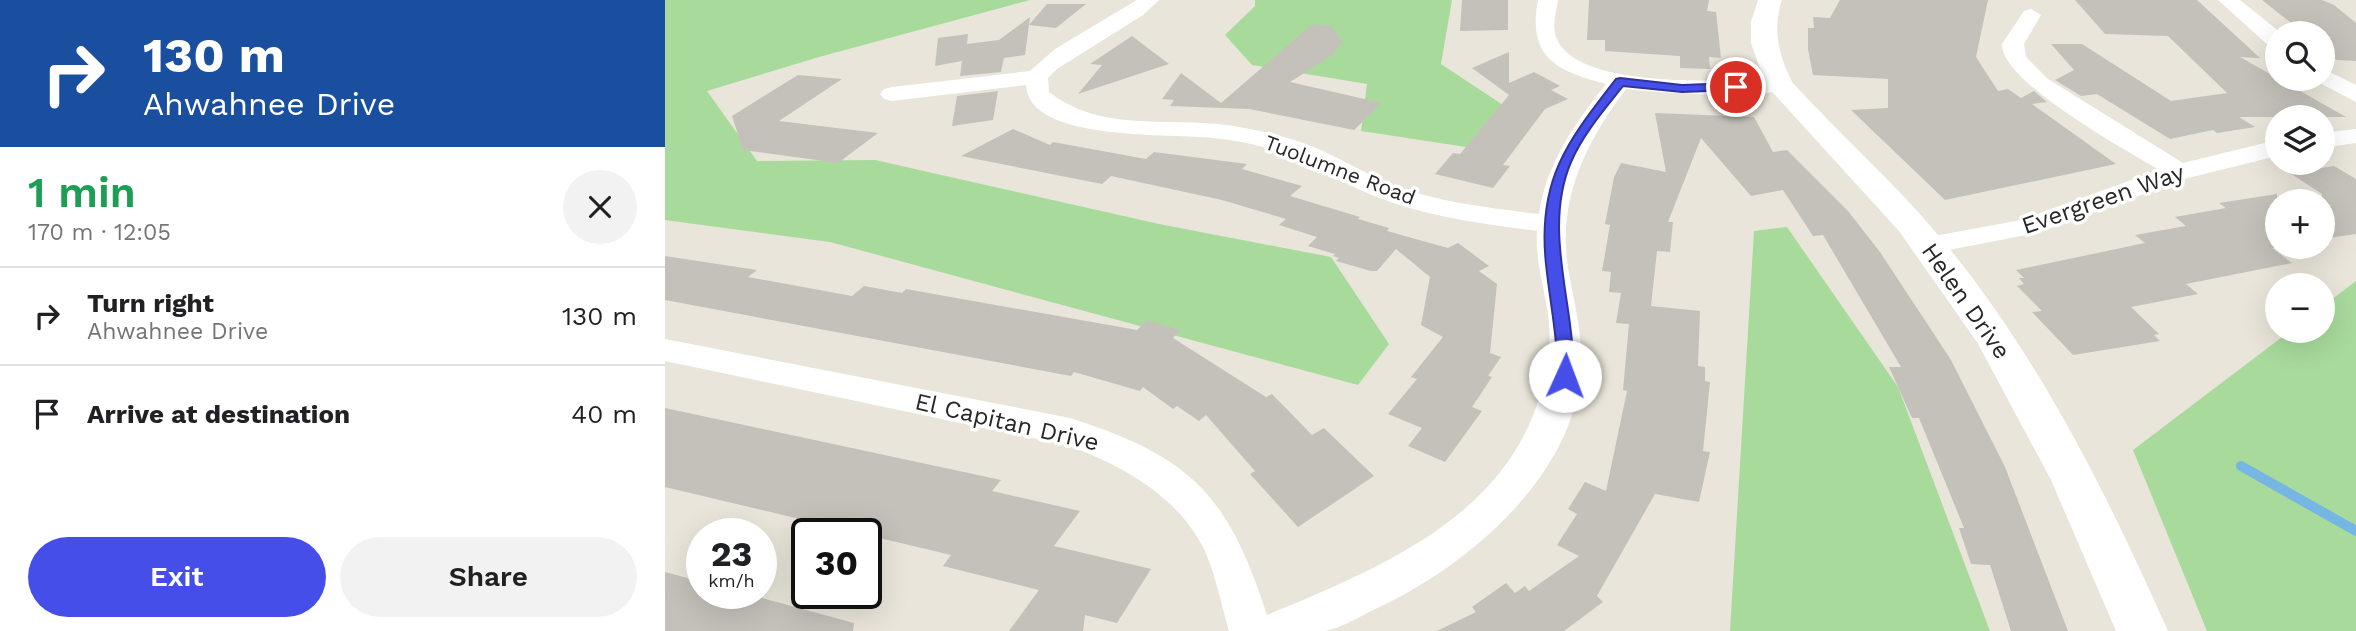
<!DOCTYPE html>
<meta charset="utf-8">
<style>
:root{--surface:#fff;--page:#f2f2f2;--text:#202124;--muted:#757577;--line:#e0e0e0;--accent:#464eea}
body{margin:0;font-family:"Work Sans",sans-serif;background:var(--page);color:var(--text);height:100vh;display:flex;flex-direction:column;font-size:26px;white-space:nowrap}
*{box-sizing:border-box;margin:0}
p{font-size:23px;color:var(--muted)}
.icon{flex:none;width:38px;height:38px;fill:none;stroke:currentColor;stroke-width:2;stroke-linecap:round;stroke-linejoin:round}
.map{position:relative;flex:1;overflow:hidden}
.side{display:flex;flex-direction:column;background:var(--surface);width:665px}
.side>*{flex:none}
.hud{background:#1a4fa0;color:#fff;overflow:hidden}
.tools{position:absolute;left:1600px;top:21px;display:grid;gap:14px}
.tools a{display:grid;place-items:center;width:70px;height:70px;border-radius:50%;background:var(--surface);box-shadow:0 7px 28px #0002;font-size:35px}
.speed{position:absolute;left:21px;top:518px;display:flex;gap:14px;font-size:35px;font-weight:700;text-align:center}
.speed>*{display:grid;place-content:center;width:91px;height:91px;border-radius:50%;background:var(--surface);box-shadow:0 7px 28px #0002;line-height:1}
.speed small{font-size:18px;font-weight:400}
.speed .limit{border:4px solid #111;border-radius:10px;background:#fff;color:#111}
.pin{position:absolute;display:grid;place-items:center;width:60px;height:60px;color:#fff;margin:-30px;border:4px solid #fff;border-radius:50%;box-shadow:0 2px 7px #0007}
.me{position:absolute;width:77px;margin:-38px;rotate:2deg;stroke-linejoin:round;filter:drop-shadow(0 0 5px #0008)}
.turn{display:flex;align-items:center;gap:24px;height:147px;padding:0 28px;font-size:32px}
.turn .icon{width:91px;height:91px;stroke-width:2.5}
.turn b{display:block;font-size:49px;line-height:60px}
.round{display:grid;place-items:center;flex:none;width:74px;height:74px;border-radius:37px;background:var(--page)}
.overview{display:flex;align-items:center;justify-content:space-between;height:119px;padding:0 28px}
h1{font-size:42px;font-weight:600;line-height:52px;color:#1e9e55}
.action{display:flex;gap:14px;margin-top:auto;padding:14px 28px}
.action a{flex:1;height:80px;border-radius:42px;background:var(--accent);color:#fff;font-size:28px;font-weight:600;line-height:80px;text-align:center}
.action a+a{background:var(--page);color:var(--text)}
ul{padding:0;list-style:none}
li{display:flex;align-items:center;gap:21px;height:98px;padding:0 28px;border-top:2px solid var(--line)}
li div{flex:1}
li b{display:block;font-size:26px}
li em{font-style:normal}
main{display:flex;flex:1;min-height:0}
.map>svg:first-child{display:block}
</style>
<main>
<section class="side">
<div class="hud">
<div class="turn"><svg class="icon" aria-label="right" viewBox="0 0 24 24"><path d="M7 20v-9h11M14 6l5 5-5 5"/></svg><div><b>130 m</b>Ahwahnee Drive</div></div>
</div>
<div class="overview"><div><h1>1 min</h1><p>170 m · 12:05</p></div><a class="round"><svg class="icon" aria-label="close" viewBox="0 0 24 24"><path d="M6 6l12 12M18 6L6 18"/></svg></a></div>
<ul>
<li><svg class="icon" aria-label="right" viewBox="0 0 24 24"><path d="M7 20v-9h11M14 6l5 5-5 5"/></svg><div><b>Turn right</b><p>Ahwahnee Drive</p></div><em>130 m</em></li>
<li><svg class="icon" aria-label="arrive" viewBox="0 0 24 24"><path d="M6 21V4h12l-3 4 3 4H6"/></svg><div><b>Arrive at destination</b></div><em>40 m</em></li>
</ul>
<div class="action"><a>Exit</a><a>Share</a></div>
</section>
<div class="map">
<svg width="1691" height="631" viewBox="0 0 1691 631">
<rect width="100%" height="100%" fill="#e9e5da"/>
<!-- green -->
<path fill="#a8db9b" d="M0,0H365L154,57L42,91L92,161L210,160L494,224L666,257L724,344L693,385L165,242L0,220Z
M590,0H787L776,64L862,121L821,150L696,131L702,84L587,65L560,35L590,6Z
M1122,227L1233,387L1325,631H1065L1089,231Z
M1691,281V631H1542L1468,450L1625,331H1657V307Z"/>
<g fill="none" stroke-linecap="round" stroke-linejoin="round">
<!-- stream -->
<path stroke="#75b6e3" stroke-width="10" d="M1576,466L1691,531"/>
</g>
<!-- building -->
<path fill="#c4c1ba" d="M797,0H843V30L795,31Z
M924,0H1044L1042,11L1051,12L1056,58L1044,57L1045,69L1015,68V56L940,51V40H922Z
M1175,0H1323L1311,57L1333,91L1343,89L1356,98L1369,91L1382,102L1367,104L1451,164L1280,200L1186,110L1223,108V79L1148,75L1143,49V28H1149L1148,17L1165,18Z
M1410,0H1532L1595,58L1575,57L1681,117H1574L1590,127L1552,133L1548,130L1505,139L1432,94L1416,96L1390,80L1409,70L1386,44H1417L1506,101L1562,93L1503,36L1440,34Z
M1597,0H1657L1669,5L1691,23V61L1672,60L1657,49V33H1639Z
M382,4H421L391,28L364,25Z
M365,17L360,55L339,58L336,72L295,76L297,61L270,66L273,38L303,34L302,44L334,40Z
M653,24L668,27L677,42L669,54L625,82L717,103L689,130L584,109L505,106L509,100L497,99L516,73L556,103L645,26Z
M467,36L504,64L413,94L437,65L425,64Z
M844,52V83L869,72L895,86L886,90L903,99L880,109L838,165L845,166L828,188L770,174L788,153L795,154L844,95L807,68Z
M133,75L177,79L114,121L213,133L173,163L78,150L67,116Z
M333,91L328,120L287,126L292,96Z
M990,113L1089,117L1108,152L1122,150L1183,211L1215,252L1286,360L1340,467L1403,631H1346L1325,565L1306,564L1294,528H1299L1254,418H1247L1224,367H1236L1158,235L1148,236L1118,190L1086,196L1036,138L1003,222H1008L1005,252L992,251L986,306L1035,311L1033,366L1040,367V381L1045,382L1038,451L1045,452L1034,502L990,494L932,596L938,602L899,631H772L811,612L807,607L841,583L850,593L860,586L864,591L914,556L892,545L912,514L903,509L920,482L941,491L962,391L958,390L964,324L951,323L956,293L944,292L946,272L937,271L945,225L940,224L949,177L956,163L1001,172Z
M348,129L385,145L388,142L481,159L489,152L582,164L577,169L637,186L625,196L695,217L693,219L724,228L722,231L783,248L793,243L824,266L814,271L832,284L825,353L836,357L823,376L827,377L807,407L817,411L780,462L743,446L757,428L723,414L752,379L746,377L778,337L756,325L765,277L731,249L712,271H706L671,261L674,258L668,256L670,254L643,246L652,237L614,225L621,219L557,200L446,176L437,184L296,156Z
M1669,166L1691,179V234L1657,239V194L1625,173Z
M1612,194V247L1607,248L1627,263L1521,284L1533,294L1466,307L1494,334L1489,335L1495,341L1408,355L1367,312L1377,311L1352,286L1359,284L1354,278H1359L1351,270L1480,243L1470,235L1521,226L1510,217L1561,208L1554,203Z
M0,256L92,270L83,277L187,296L199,286L237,293L241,289L472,330L482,320L515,330L508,338L601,397L607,394L647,435L659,428L709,476L633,527L585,474L590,471L541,415L534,421L512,406L508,409L478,387L475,391L409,372L406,376L0,300Z
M0,408L336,480L327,491L415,511L389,546L486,569L452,623L420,615L418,631H344L374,590L278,566L286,555L0,487Z
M0,572L37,582V593H79L189,623L188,631H0Z"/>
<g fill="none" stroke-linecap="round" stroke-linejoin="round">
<!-- street -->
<path fill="#fff" fill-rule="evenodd" d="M472,0H494L478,15L392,69L383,78L384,92C438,134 506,116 569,126C598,131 628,138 656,150C682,162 706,177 733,187C778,203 826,208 874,214C881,164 910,123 941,84C891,71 862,57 873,0H893C891,12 887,26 891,37C911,92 1068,80 1115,78L1126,85C1115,102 986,92 961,89C919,145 891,202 904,274C911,310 919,341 915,378C904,482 797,570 708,610C694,617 676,628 660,631C632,631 593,631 564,631C556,604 551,575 539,549C512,495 455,464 401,445L0,361V339L405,418C527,457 563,495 602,615C730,562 871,504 884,346C888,308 869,270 872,231C818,224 763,217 712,197C685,187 661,171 635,160C608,148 578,141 548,138C510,133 363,143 361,85L227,101L219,99L215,94L219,89L227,87L365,71L390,49Z
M1553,0H1575L1616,33H1612V47L1604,46Z
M1366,9L1376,15L1359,44L1361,57L1383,79L1518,163L1612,140V156L1523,178L1372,233L1263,254L1253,251L1249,245L1253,239L1356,220L1494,170C1461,150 1336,82 1337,44L1359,11Z
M1657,68L1691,85V102L1649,80L1657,79Z
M1691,129V143L1657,148V133Z"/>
<!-- secondary -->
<path fill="#fff" fill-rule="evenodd" d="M1093,0H1117C1107,30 1114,55 1127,82C1175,135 1229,182 1274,236C1373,354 1441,492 1503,631H1451L1386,480L1312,342L1234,231L1101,85L1086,43V22Z"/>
</g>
<!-- route -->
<path fill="#464eea" stroke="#2e3398" stroke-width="2" d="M955,78L1017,85L1071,83L1077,87L1071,90L1017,92L958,86C939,110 918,134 906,162C877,230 910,306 909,376L900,383L892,376C893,336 885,304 881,264C872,180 902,142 951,79Z"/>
<g text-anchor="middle" stroke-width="7" stroke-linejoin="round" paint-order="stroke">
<!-- far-street labels -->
<g font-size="21" fill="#272727" stroke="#fff">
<text transform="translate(675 170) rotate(21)" y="7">Tuolumne Road</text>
</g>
<!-- street labels -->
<g font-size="24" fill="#272727" stroke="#fff">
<text transform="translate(1438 199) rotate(-19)" y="8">Evergreen Way</text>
<text transform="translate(1301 301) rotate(55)" y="8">Helen Drive</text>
<text transform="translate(342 422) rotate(13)" y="8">El Capitan Drive</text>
</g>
</g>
</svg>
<div class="tools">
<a><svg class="icon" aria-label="search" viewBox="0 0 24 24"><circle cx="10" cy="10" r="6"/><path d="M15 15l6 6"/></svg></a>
<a><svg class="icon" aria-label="layers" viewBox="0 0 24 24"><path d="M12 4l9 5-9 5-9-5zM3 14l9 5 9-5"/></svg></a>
<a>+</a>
<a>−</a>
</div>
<div class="speed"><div>23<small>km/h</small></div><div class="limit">30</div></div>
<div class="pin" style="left:1071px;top:87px;background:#d93025"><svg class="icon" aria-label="arrive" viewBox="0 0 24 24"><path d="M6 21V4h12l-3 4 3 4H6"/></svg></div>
<svg class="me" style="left:900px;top:376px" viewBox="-20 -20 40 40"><circle r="19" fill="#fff"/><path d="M0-13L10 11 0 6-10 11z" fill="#464eea"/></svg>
</div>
</main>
